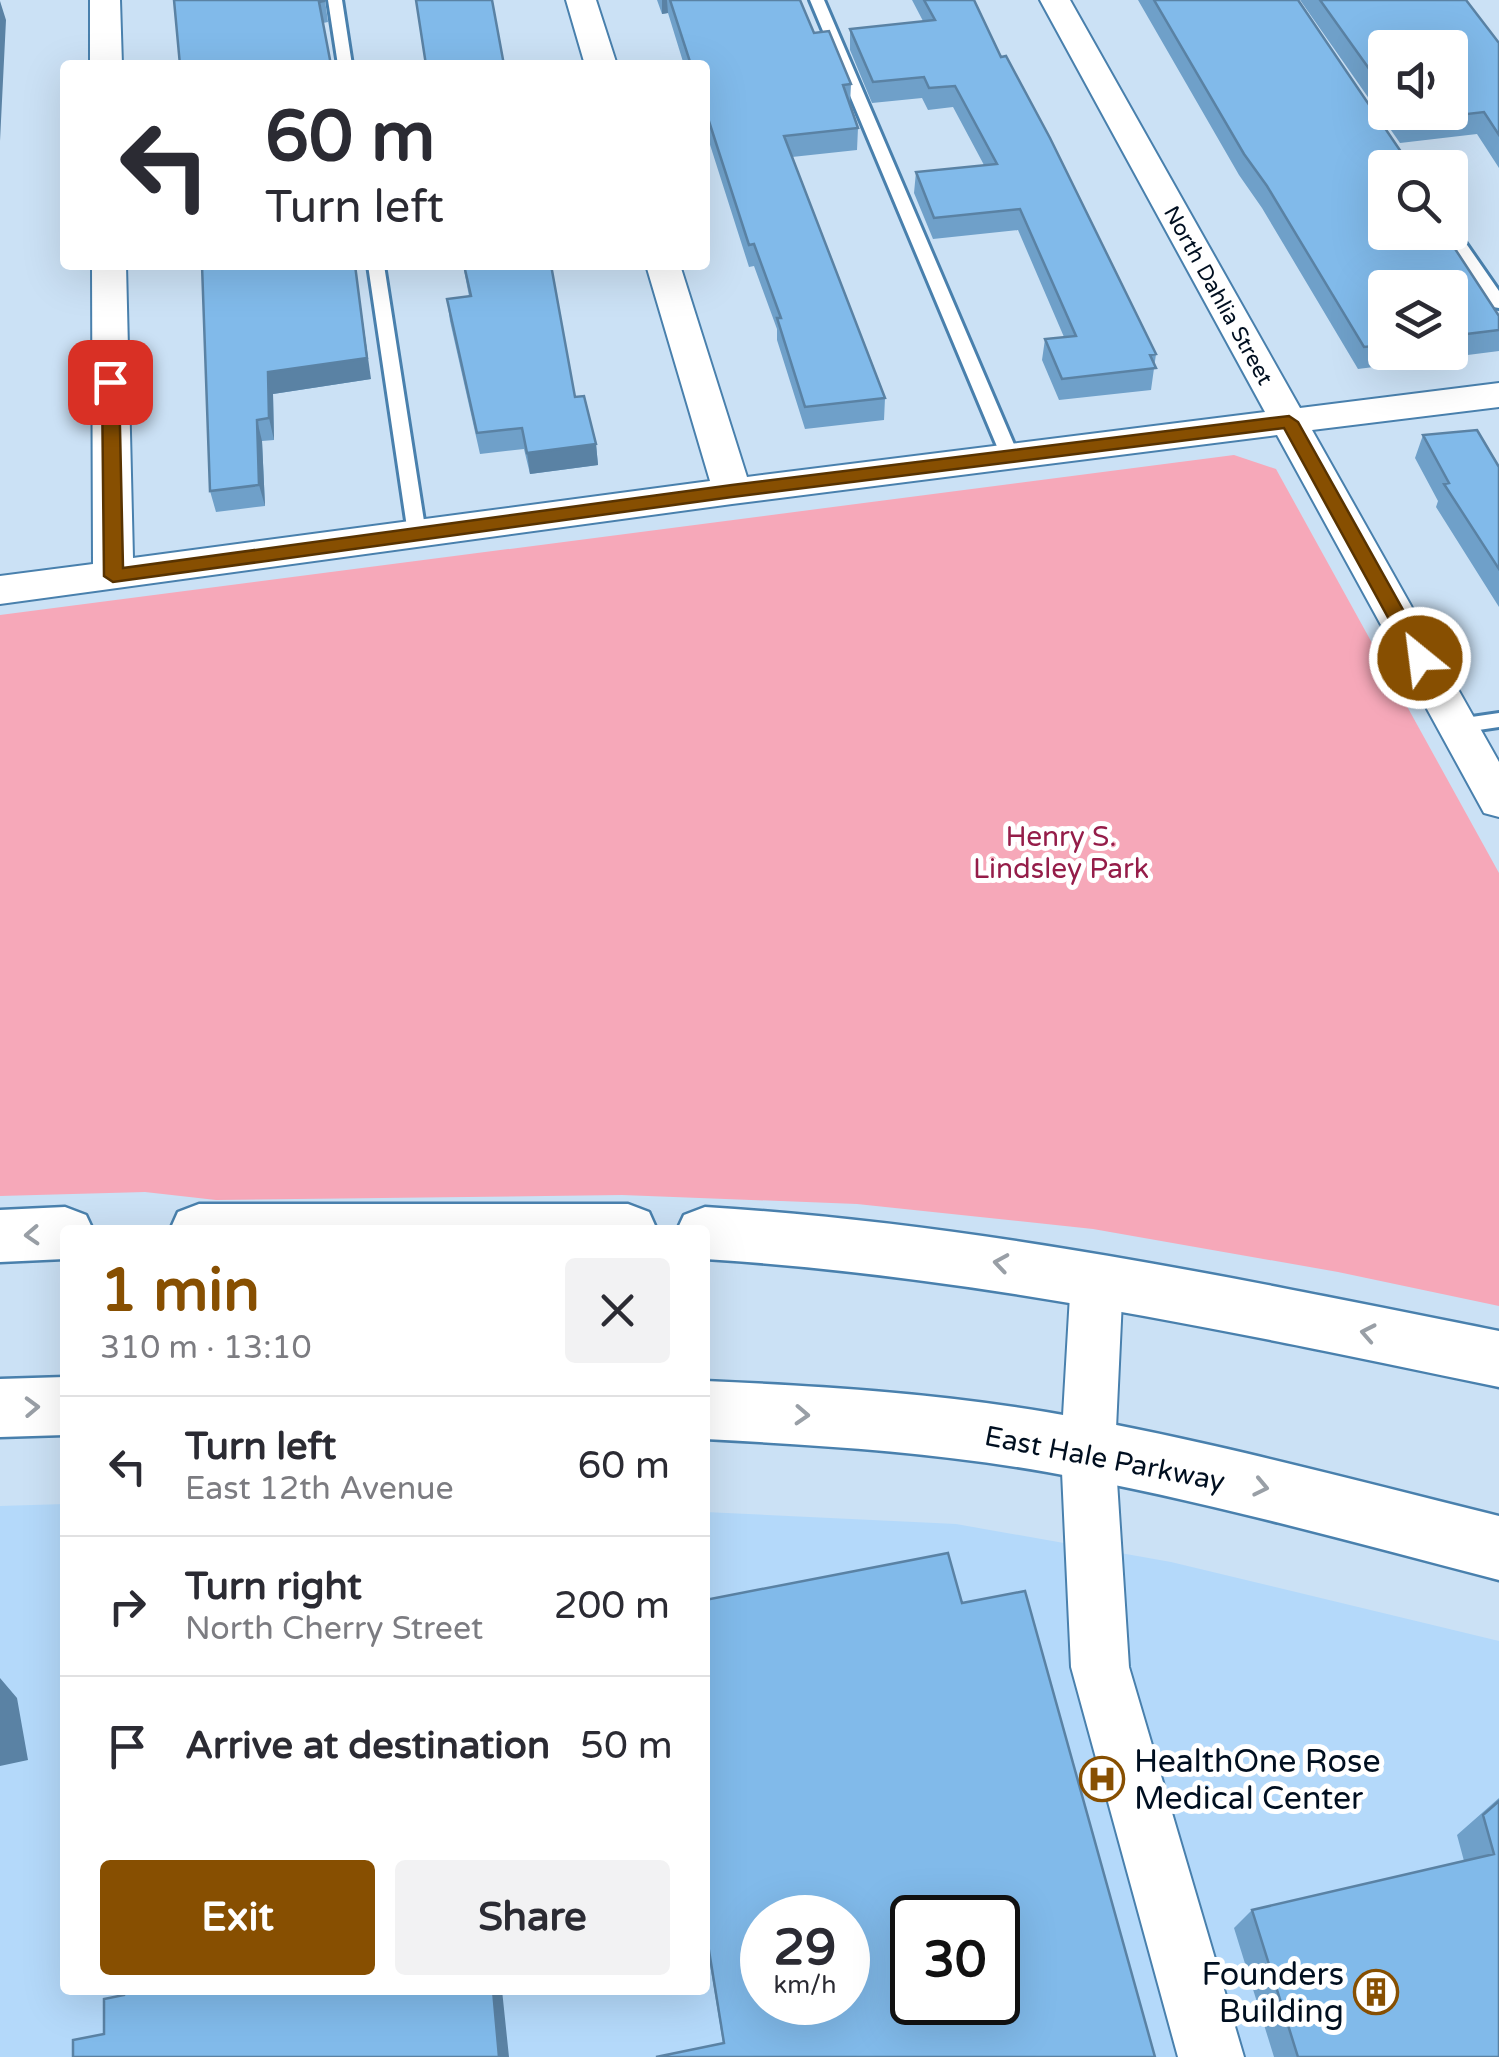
<!DOCTYPE html>
<meta charset="utf-8">
<style>
:root{--surface:#fff;--page:#f2f2f3;--text:#2b2b33;--muted:#7c7c81;--line:#e1e1e2;--accent:#874f01}
body{margin:0;font-family:"Varela Round",sans-serif;background:var(--page);color:var(--text);height:100vh;display:flex;flex-direction:column;font-size:38px;white-space:nowrap}
*{box-sizing:border-box;margin:0}
p{font-size:32px;color:var(--muted)}
.icon{flex:none;width:55px;height:55px;fill:none;stroke:currentColor;stroke-width:2;stroke-linecap:round;stroke-linejoin:round}
.map{position:relative;flex:1;overflow:hidden}
.drawer{position:absolute;left:60px;top:1225px;width:650px;height:770px;display:flex;flex-direction:column;background:var(--surface);border-radius:10px;box-shadow:0 10px 40px #0002}
.drawer>*{flex:none}
.top-card{position:absolute;left:60px;top:60px;width:650px;height:210px;border-radius:10px;box-shadow:0 10px 40px #0002;background:#fff;color:var(--text);overflow:hidden}
.controls{position:absolute;left:1368px;top:30px;display:grid;gap:20px}
.controls a{display:grid;place-items:center;width:100px;height:100px;border-radius:10px;background:var(--surface);box-shadow:0 10px 40px #0002;font-size:50px}
.speed{position:absolute;left:740px;top:1895px;display:flex;gap:20px;font-size:50px;font-weight:700;text-align:center}
.speed>*{display:grid;place-content:center;width:130px;height:130px;border-radius:50%;background:var(--surface);box-shadow:0 10px 40px #0002;line-height:1}
.speed small{font-size:25px;font-weight:400}
.speed .limit{border:5px solid #111;border-radius:15px;background:#fff;color:#111}
.pin{position:absolute;display:grid;place-items:center;width:85px;height:85px;color:#fff;margin:-42px;border-radius:20px;box-shadow:0 5px 15px #0006}
.me{position:absolute;width:110px;margin:-55px;rotate:331deg;stroke-linejoin:round;filter:drop-shadow(0 0 8px #0008)}
.turn{display:flex;align-items:center;gap:35px;height:210px;padding:0 40px;font-size:45px}
.turn .icon{width:130px;height:130px;stroke-width:2.5}
.turn b{display:block;font-size:70px;line-height:85px}
.round{display:grid;place-items:center;flex:none;width:105px;height:105px;border-radius:10px;background:var(--page)}
.head{display:flex;align-items:center;justify-content:space-between;height:170px;padding:0 40px}
h1{font-size:60px;font-weight:800;line-height:75px;color:var(--accent)}
.action{display:flex;gap:20px;margin-top:auto;padding:20px 40px}
.action a{flex:1;height:115px;border-radius:10px;background:var(--accent);color:#fff;font-size:40px;font-weight:800;line-height:115px;text-align:center}
.action a+a{background:var(--page);color:var(--text)}
ul{padding:0;list-style:none}
li{display:flex;align-items:center;gap:30px;height:140px;padding:0 40px;border-top:2px solid var(--line)}
li div{flex:1}
li b{display:block;font-size:38px}
li em{font-style:normal}
.map>svg:first-child{display:block}
</style>
<div class="map">
<svg width="1499" height="2057" viewBox="0 0 1499 2057">
<rect width="100%" height="100%" fill="#cbe1f5"/>
<!-- built -->
<path fill="#b4d9fa" fill-rule="evenodd" d="M65,1504V1990H705V1512L956,1524L1171,1562L1499,1641V2057H0V1506ZM762,1918H848V2002H762ZM912,1918H998V2002H912Z"/>
<!-- green -->
<path fill="#f6a8b9" d="M1234,455L1276,469L1499,873V1306L1338,1272L1093,1229L857,1204L622,1195L216,1200L145,1192L0,1196V615Z"/>
<g fill="none" stroke-linecap="round" stroke-linejoin="round">
<defs>
<path id="service" d="M328,0H342L352,65H338Z
M810,0H824L1019,456L1016,460L1010,462L1001,456Z
M1450,227L1456,229L1499,291V308L1493,307L1442,232H1450Z
M368,265H384L426,534L417,540L408,534Z
M1499,713V727L1458,733L1448,726L1458,719Z"/>
<path id="minor" d="M90,0H120L122,65H90Z
M566,0H596L617,65H585Z
M1040,0H1070L1300,408L1499,383V407L1312,430L1499,762V817L1484,813L1277,435L732,504L0,604V576L93,564L92,265H126L133,558L710,481L646,265H680L747,477L1265,412Z
M1097,1255L1115,1262L1123,1278L1115,1450L1129,1667L1244,2057H1178L1071,1667L1061,1450L1071,1278L1079,1262Z"/>
<path id="tertiary" d="M199,1204H628L649,1212L657,1230H170L178,1212Z
M65,1207L86,1215L93,1230H65V1259L0,1262V1210Z
M705,1207C974,1223 1235,1278 1499,1331V1387C1235,1332 974,1276 705,1259V1230H677L684,1215Z
M65,1377V1435L0,1437V1379Z
M705,1381C819,1386 933,1393 1046,1412C1199,1438 1349,1479 1499,1516V1580C1349,1541 1199,1499 1047,1472C934,1452 819,1445 705,1439Z"/>
</defs>
<!-- service casing -->
<use href="#service" stroke="#4980ad" stroke-width="6"/>
<!-- minor casing -->
<use href="#minor" stroke="#4980ad" stroke-width="4"/>
<!-- tertiary casing -->
<use href="#tertiary" stroke="#4980ad" stroke-width="5"/>
<!-- service -->
<use href="#service" fill="#fff" fill-rule="evenodd"/>
<!-- minor -->
<use href="#minor" fill="#fff" fill-rule="evenodd"/>
<!-- tertiary -->
<use href="#tertiary" fill="#fff" fill-rule="evenodd"/>
</g>
<!-- wall -->
<path fill="#6fa0c9" fill-rule="evenodd" d="M174,0H325L328,22L323,23Z
M657,0H800L814,33L851,84L850,105L858,128L857,150L792,157L885,398L884,420L805,429L777,340V329L754,266L749,267L705,129V65H684L668,13L662,14Z
M912,0H974L1001,57L1156,354L1151,390L1059,400L1042,360L1045,339L1064,337L1018,230L933,239L914,193L916,172L984,165L953,107L928,110L922,98L872,103L850,50V29L923,21Z
M1138,0H1298L1385,168L1499,316V351L1358,369L1262,208L1239,175ZM1385,288H1450V352H1385Z
M1300,0H1466L1499,43V168L1477,134L1400,143ZM1385,48L1450,112H1385Z
M202,265L371,379L273,394L274,440L262,441L265,506L216,512L210,491Z
M463,265H551L575,397L596,444L598,465L530,474L524,449L480,454L450,321L447,299L469,296Z
M1423,435L1499,467V607L1436,507L1438,501L1415,458Z
M705,1600L962,1603L1155,2057L723,2043L705,1934Z
M1499,1798V2057H1274L1234,1928L1252,1910L1464,1861L1457,1835Z"/>
<!-- shaded-wall -->
<path fill="#5a82a4" d="M662,0H667L668,13L662,14Z
M0,1L6,20L0,141Z
M355,265L371,379L273,394L274,440L269,418L268,372Z
M257,420L262,441L265,506L259,485Z
M596,444L598,465L530,474L527,453Z
M0,1678L17,1698L28,1760L0,1766Z
M493,1990H502L509,2057H499Z"/>
<!-- building -->
<path fill="#81baea" stroke="#5a82a4" stroke-width="2.5" fill-rule="evenodd" d="M174,0H324V1L319,2L331,65H180Z
M416,0H492L504,65H426Z
M670,0H800L814,33L829,31L851,84L843,85L858,128L784,136L885,398L805,407L777,318H781L754,244L749,245L705,109V65H691Z
M924,0H974L1001,57L1006,56L1050,138L1156,354L1150,355L1156,368L1062,379L1045,339L1076,336L1020,209L934,218L916,172L997,164L955,86L929,88L924,77L873,82L850,29L935,20Z
M1154,0H1298L1412,168H1385V232H1444L1499,316V330L1450,336V288H1385V345L1364,347L1267,186L1244,154Z
M1320,0H1466L1499,43V135L1484,112L1407,121L1400,112H1450V48H1385V91Z
M202,265H355L367,358L268,372L269,418L257,420L259,485L210,491Z
M464,265H551L575,397L584,396L596,444L527,453L522,428L477,433L447,299L471,296Z
M1477,430L1499,467V569L1444,484L1449,483L1423,435Z
M948,1553L962,1603L1025,1591L1155,2057H656L724,2043L705,1926V1600ZM762,1918H848V2002H762ZM912,1918H998V2002H912Z
M1499,1801V2057H1298L1252,1910L1494,1854L1483,1815Z
M124,1990H493L499,2057H73V2040L104,2034V1999L124,1995Z"/>
<!-- one-way arrows -->
<defs><path id="oneway-chevron" d="M-2-3.5L2.5 0L-2 3.5" fill="none" stroke-width="1.6" stroke-linecap="round" stroke-linejoin="round" transform="scale(2.5)"/></defs>
<g stroke="#999fa6">
<use href="#oneway-chevron" transform="translate(32 1235) rotate(177)"/>
<use href="#oneway-chevron" transform="translate(1001 1263) rotate(-171)"/>
<use href="#oneway-chevron" transform="translate(1368 1333) rotate(-169)"/>
<use href="#oneway-chevron" transform="translate(32 1407) rotate(-2)"/>
<use href="#oneway-chevron" transform="translate(802 1415) rotate(3)"/>
<use href="#oneway-chevron" transform="translate(1261 1487) rotate(12)"/>
</g>
<!-- route -->
<path fill="#874f01" stroke="#583301" stroke-width="2.5" d="M110,376L119,382L123,568L732,485L1289,416L1298,422L1430,658L1420,665L1413,663L1284,428L732,497L113,582L104,576L102,382Z"/>
<!-- icons -->
<defs>
<symbol id="hospital-ring" viewBox="-11 -11 22 22"><circle r="9.5" fill="#fff" stroke="#874f01" stroke-width="1.5"/><path d="M-5-5h3v3.5h4V-5h3V5h-3V1.5h-4V5h-3Z" fill="#874f01"/></symbol>
<symbol id="building-ring" viewBox="-11 -11 22 22"><circle r="9.5" fill="#fff" stroke="#874f01" stroke-width="1.5"/><path d="M-4-6H4V6H1V3H-1V6H-4ZM-2.5-4.3h1.7v1.8h-1.7ZM.8-4.3h1.7v1.8H.8ZM-2.5-1h1.7V.8h-1.7ZM.8-1h1.7V.8H.8Z" fill="#874f01"/></symbol>
</defs>
<g fill-rule="evenodd">
<use href="#hospital-ring" x="1077" y="1754" width="50" height="50"/>
<use href="#building-ring" x="1351" y="1967" width="50" height="50"/>
</g>
<g text-anchor="middle" stroke-width="10" stroke-linejoin="round" paint-order="stroke">
<!-- far-street labels -->
<g font-size="22" fill="#000f20" stroke="#fff">
<text transform="translate(1219 295) rotate(61)" y="8">North Dahlia Street</text>
</g>
<!-- park labels -->
<g font-size="28" fill="#951d49" stroke="#fff">
<text x="1061" y="846">Henry S.<tspan x="1061" dy="32">Lindsley Park</tspan></text>
</g>
<!-- street labels -->
<g font-size="28" fill="#000f20" stroke="#fff">
<text transform="translate(1105 1458) rotate(11)" y="10">East Hale Parkway</text>
</g>
<!-- near-poi labels -->
<g font-size="32" fill="#000f20" stroke="#fff" text-anchor="start">
<text x="1134" y="1772">HealthOne Rose<tspan x="1134" dy="37">Medical Center</tspan></text>
<text x="1344" y="1985" text-anchor="end">Founders<tspan x="1344" dy="37">Building</tspan></text>
</g>
</g>
</svg>
<div class="controls">
<a><svg class="icon" aria-label="sound" viewBox="0 0 24 24"><path d="M4 9h4l5-4v14l-5-4H4zM17 9q2 3 0 6"/></svg></a>
<a><svg class="icon" aria-label="search" viewBox="0 0 24 24"><circle cx="10" cy="10" r="6"/><path d="M15 15l6 6"/></svg></a>
<a><svg class="icon" aria-label="layers" viewBox="0 0 24 24"><path d="M12 4l9 5-9 5-9-5zM3 14l9 5 9-5"/></svg></a>
</div>
<div class="speed"><div>29<small>km/h</small></div><div class="limit">30</div></div>
<div class="pin" style="left:110px;top:382px;background:#d93025"><svg class="icon" aria-label="arrive" viewBox="0 0 24 24"><path d="M6 21V4h12l-3 4 3 4H6"/></svg></div>
<svg class="me" style="left:1420px;top:658px" viewBox="-20 -20 40 40"><circle r="17" fill="#874f01" stroke="#fff" stroke-width="3"/><path d="M0-11L8 9 0 5-8 9z" fill="#fff"/></svg>
<div class="top-card">
<div class="turn"><svg class="icon" aria-label="left" viewBox="0 0 24 24"><path d="M17 20v-9H6M10 6l-5 5 5 5"/></svg><div><b>60 m</b>Turn left</div></div>
</div>
<section class="drawer">
<div class="head"><div><h1>1 min</h1><p>310 m · 13:10</p></div><a class="round"><svg class="icon" aria-label="close" viewBox="0 0 24 24"><path d="M6 6l12 12M18 6L6 18"/></svg></a></div>
<ul>
<li><svg class="icon" aria-label="left" viewBox="0 0 24 24"><path d="M17 20v-9H6M10 6l-5 5 5 5"/></svg><div><b>Turn left</b><p>East 12th Avenue</p></div><em>60 m</em></li>
<li><svg class="icon" aria-label="right" viewBox="0 0 24 24"><path d="M7 20v-9h11M14 6l5 5-5 5"/></svg><div><b>Turn right</b><p>North Cherry Street</p></div><em>200 m</em></li>
<li><svg class="icon" aria-label="arrive" viewBox="0 0 24 24"><path d="M6 21V4h12l-3 4 3 4H6"/></svg><div><b>Arrive at destination</b></div><em>50 m</em></li>
</ul>
<div class="action"><a>Exit</a><a>Share</a></div>
</section>
</div>
